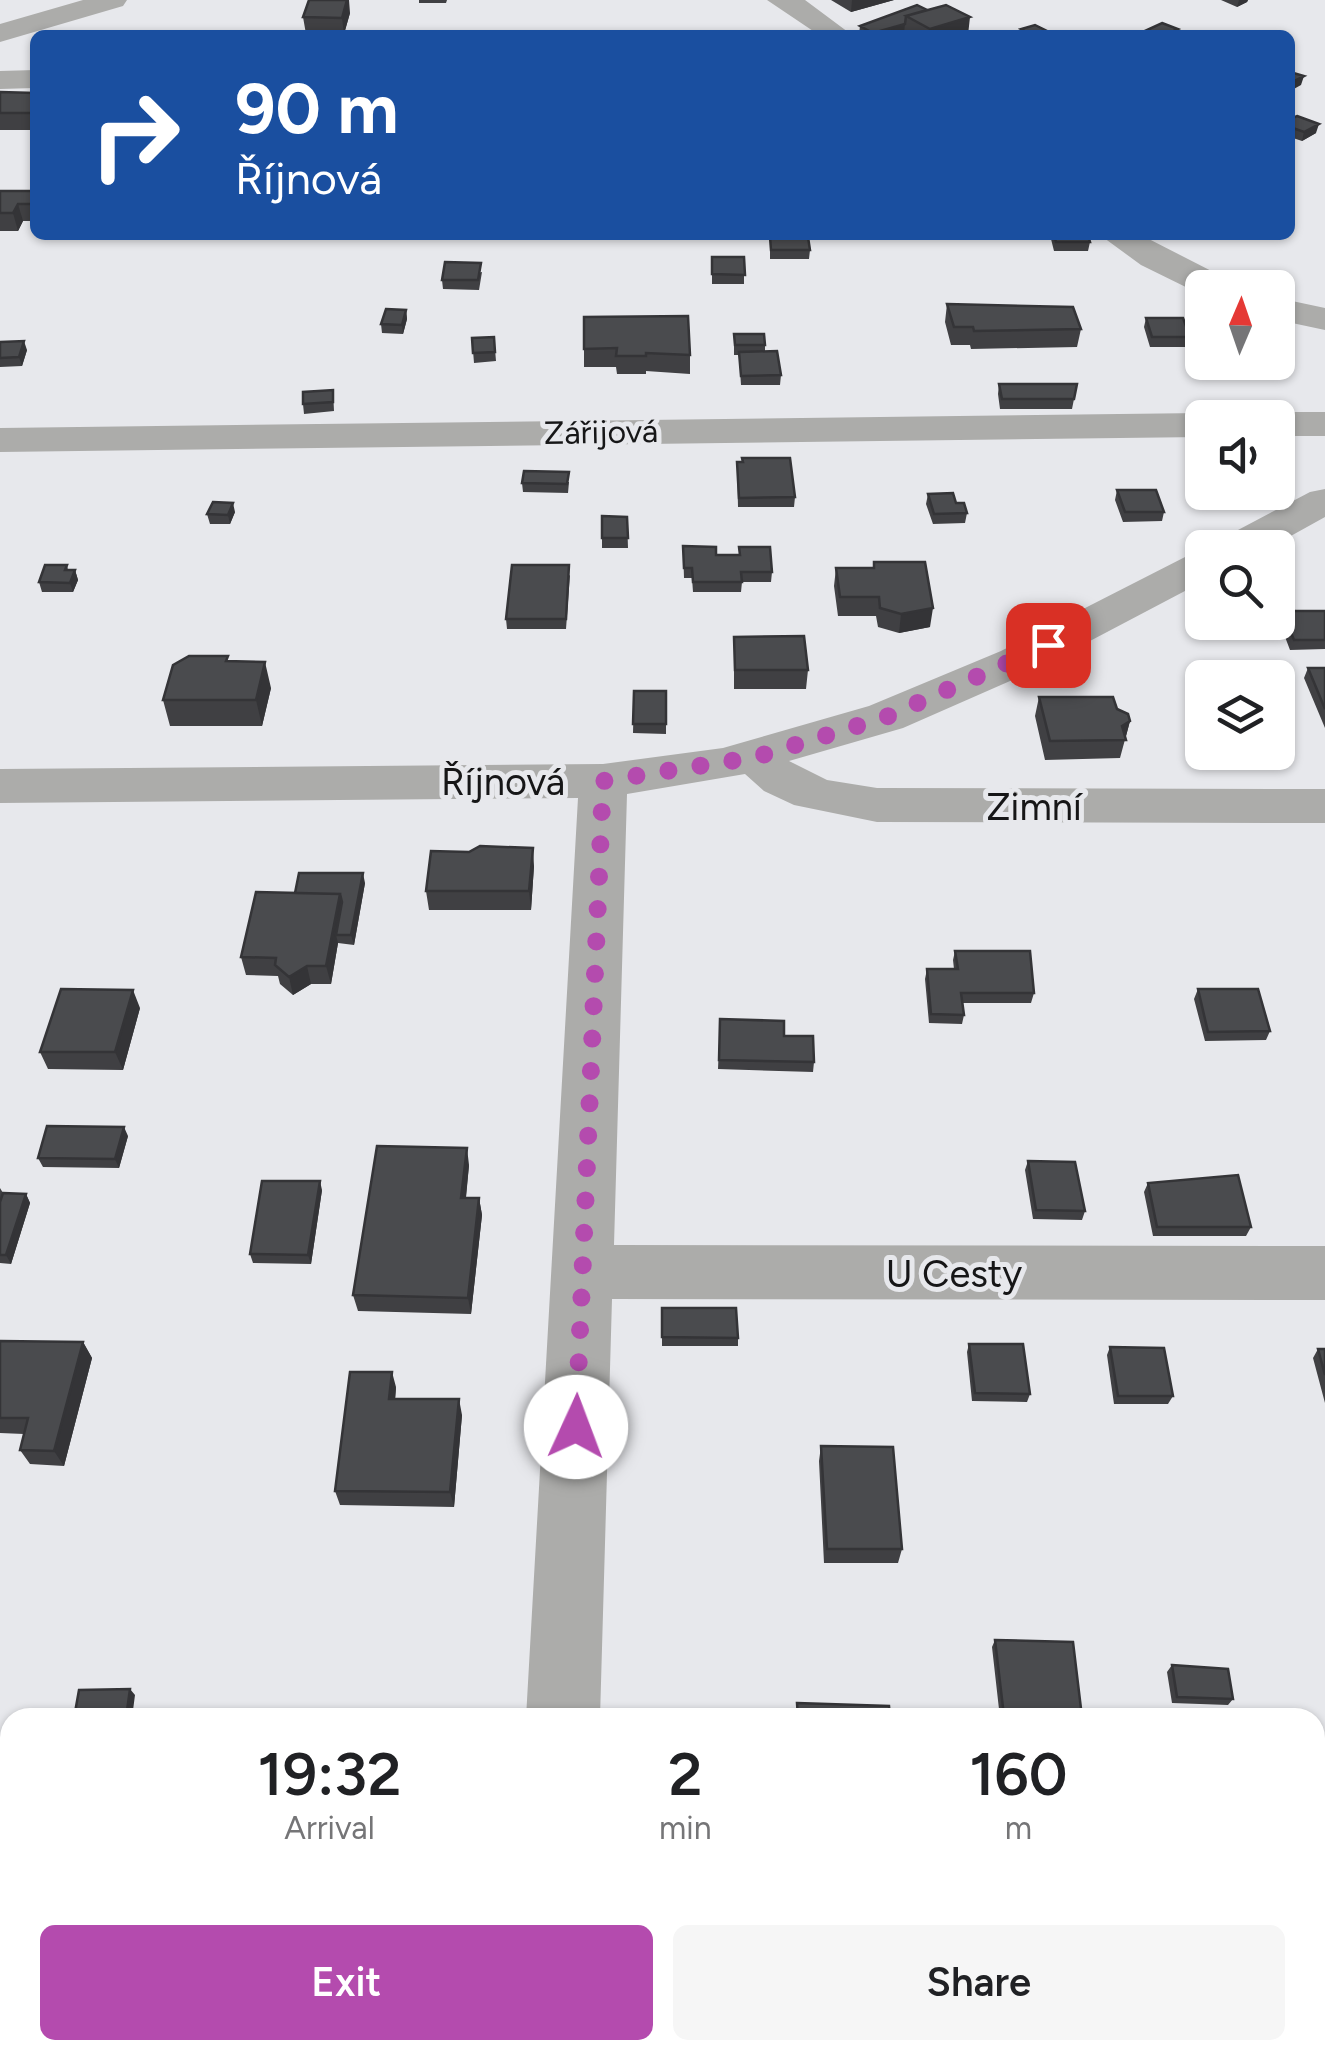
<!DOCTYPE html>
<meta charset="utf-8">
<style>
:root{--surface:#fff;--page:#f6f6f6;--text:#202124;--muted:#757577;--accent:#b44bae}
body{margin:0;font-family:Figtree,sans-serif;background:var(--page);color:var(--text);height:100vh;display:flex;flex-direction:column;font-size:38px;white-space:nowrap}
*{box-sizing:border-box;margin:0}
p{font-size:32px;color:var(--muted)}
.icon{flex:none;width:55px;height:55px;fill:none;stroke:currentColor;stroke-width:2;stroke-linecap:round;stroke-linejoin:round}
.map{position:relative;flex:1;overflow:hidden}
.drawer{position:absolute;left:0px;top:1708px;width:1325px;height:352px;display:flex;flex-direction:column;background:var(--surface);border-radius:30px 30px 0 0;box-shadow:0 2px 8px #0004}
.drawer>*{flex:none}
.hud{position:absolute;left:30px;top:30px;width:1265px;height:210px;border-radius:15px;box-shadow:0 2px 8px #0004;background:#1a4fa0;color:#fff;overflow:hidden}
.needle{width:65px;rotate:2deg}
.tools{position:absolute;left:1185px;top:270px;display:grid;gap:20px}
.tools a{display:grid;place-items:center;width:110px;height:110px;border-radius:15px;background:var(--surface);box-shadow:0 2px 8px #0004;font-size:50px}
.pin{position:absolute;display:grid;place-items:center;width:85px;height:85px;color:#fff;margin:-42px;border-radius:20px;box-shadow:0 5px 15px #0006}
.me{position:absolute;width:110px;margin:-55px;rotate:2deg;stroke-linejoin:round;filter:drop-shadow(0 0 8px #0008)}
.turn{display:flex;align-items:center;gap:35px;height:210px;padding:0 40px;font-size:45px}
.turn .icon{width:130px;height:130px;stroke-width:2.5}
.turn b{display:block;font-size:70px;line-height:85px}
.eta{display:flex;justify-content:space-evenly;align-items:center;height:170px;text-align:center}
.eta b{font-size:60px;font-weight:600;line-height:70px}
.cta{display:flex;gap:20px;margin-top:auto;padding:20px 40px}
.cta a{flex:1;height:115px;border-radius:15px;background:var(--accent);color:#fff;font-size:40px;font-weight:600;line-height:115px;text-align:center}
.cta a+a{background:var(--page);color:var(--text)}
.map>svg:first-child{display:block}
</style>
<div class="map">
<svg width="1325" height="2058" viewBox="0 0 1325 2058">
<rect width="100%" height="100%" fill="#e7e8ec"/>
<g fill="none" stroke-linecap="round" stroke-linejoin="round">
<!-- minor -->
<path fill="#acacaa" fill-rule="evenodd" d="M83,0H127L123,6L0,42V24Z
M767,0H805L852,35H819Z
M35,70V88L0,89V71Z
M1100,235H1141L1229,280L1233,288H1202V295L1141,265Z
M1278,298L1325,308V330L1278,320Z
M1278,412H1325V436H1278V418H1263Z
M1202,413L1216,418H1202V437L0,452V428Z
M1325,489V517L1269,548H1215L1221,539L1310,492Z
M1202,552V582L1033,671L903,728L789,761L827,780L877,788L1325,789V823L877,822L794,805L764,791L745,774L627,794L614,1245L1325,1246V1300L612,1299L600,1718H526L578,798L0,803V769L603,764L723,748L869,706L1001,651L1187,556Z
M1315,1973H1325V2053L1307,2050H1315Z"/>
</g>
<!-- wall -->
<path fill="#404043" d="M419,0H447L446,3H419Z
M831,0H894L851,12Z
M1221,0H1248L1247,2L1237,7Z
M917,5L968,35H904V33L897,35L859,34L860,26Z
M350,13L344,34H306L303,17Z
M0,92L35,93V130H0Z
M1290,119L1316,133L1302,141L1290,137Z
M0,191H35V221H23L18,231H0Z
M566,235H635V238L566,237Z
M1050,235H1088L1090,242L1088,251H1054Z
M770,237L810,250L809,259H770Z
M712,257H744V284H712Z
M482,272L479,290L443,289L442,280Z
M947,304L1081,329L1077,347L971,349L970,345H951L945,322Z
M406,310L407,319L403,334L382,333L381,324Z
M584,317L690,355V374L646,371V374H617L616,367H584Z
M1146,318L1190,337L1188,347H1150L1144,327Z
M734,334L765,345V351L781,375L780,385H741L739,355H734Z
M494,337L496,361L474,363L472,338Z
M0,342L27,350L22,366L0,367Z
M1229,362H1263L1230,364Z
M999,384H1077L1072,409H1000L998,394Z
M333,390L334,411L304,414L303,404Z
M737,462L795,497L794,507H738Z
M569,482L568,493L523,492L522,483Z
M1117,490L1164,512L1162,521L1123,522L1115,500Z
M928,494L956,503L967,513L965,523L933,524L926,504Z
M235,512L230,524H210L207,514Z
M602,516L627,517L628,548H602Z
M683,546L772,572L771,582H742L741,592H693L692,578H684Z
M874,562L930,627L899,633L878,627L876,616H838L834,586L836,568H873Z
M67,565L68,570H75L78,580L73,592H42L39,582Z
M570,575L566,629H507L506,619Z
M1282,611H1325V649L1290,650L1279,621Z
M734,637L808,670L806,689H734Z
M1308,668H1325V728L1304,678Z
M271,688L262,726H170L163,700Z
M634,691H666V734L633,733Z
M1039,697L1117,709L1130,721L1120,758L1045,760L1035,716Z
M534,866L531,910H429L426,891Z
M365,883L354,945L338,943L331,984H311L293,995L280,984L278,976L246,975L241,957L295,893Z
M955,951L1034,993L1031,1003H962L964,1015L962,1024L929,1023L925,979L927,969H954L953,960Z
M1198,989L1270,1031L1266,1040L1205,1041L1194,999Z
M140,1008L123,1070L48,1069L40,1052Z
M720,1019L784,1036L814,1062L813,1072L718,1069Z
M128,1136L119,1168L43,1167L38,1158Z
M1028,1161L1085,1211L1082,1220L1033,1219L1025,1170Z
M469,1165L466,1198H479L482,1215L471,1314L358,1311L353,1295Z
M1148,1183L1251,1227L1246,1236H1153L1144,1192Z
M0,1188L3,1193L26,1194L30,1203L11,1264L0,1263Z
M322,1190L311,1264L253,1263L250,1254Z
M662,1308L738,1338V1346H662Z
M0,1341L83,1342L92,1358L64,1466L30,1464L20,1450L24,1434L0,1433Z
M969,1344L1030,1394L1027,1402L972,1401L967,1352Z
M1110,1347L1173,1396L1168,1404H1114L1107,1355Z
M1318,1349H1325V1403L1313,1358Z
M396,1387L395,1399L462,1415L454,1507L340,1505L335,1491Z
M821,1446L902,1549L898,1563H824L819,1461Z
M995,1640L1082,1718H1000L992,1647Z
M1172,1665L1233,1699L1228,1705L1172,1703L1167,1672Z"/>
<!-- shaded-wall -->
<path fill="#343437" d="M347,0H349L350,13L344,34L342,18Z
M852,0H894L851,12Z
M1239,0H1248L1247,2L1237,7Z
M970,17L968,35H929L930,29Z
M905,24L904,33L897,35H873V33Z
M1304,76L1301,85L1292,90L1294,81Z
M1319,124L1316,133L1302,141L1304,132Z
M18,204L23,221L18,231L13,213Z
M406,310L407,319L403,334L402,325Z
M24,341L27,350L22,366L19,357Z
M233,503L235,512L230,524L228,515Z
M75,570L78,580L73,592L70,583Z
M933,608L930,627L899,633L901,614Z
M265,662L271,688L262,726L256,700Z
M1130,721L1125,740L1122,726Z
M533,848L534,866L531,910L529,891Z
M363,873L365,883L354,945L351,935Z
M340,894L344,912L336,935L338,943L331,984L326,966Z
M307,966L311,984L293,995L289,977Z
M133,990L140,1008L123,1070L115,1052Z
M124,1127L128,1136L119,1168L115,1159Z
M467,1148L469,1165L464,1215L461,1198Z
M320,1181L322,1190L311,1264L308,1255Z
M26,1194L30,1203L11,1264L6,1255Z
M479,1198L482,1215L471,1314L468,1298Z
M83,1342L92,1358L64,1466L54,1451Z
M392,1372L396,1387L394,1415L389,1399Z
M459,1399L462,1415L454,1507L450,1492Z
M130,1689L135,1695L132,1718H126Z"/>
<!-- building -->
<path fill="#4a4b4e" stroke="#343437" stroke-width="2.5" d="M309,0H347L342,18L303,17Z
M917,5L927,10L906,16L905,24L873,33L860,26Z
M946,5L970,17L930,29L906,16Z
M1162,23L1178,29L1165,35L1147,30Z
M1035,25L1051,33L1032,35L1021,29Z
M1290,72L1304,76L1294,81L1290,79Z
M0,92L35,93V113H0Z
M1297,116L1319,124L1304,132L1290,127V119Z
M0,191H35V204H18L13,213H0Z
M1054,235H1088L1090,242H1056Z
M770,237H808L810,250H771Z
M712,257H744L745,275L712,274Z
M445,262L481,263L478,280H442Z
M947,304L1073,307L1081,329L974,331L973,327H954Z
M386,309L406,310L402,325L381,324Z
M688,316L690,355L646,353V356H616L617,348L584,349V317Z
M1146,318H1183L1190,337H1152Z
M734,334H764L765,345H735Z
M494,337L495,352L473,353L472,338Z
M24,341L19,357L0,358V342Z
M777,351L781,375L741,376L739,352Z
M999,384H1077L1074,399H1002Z
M333,390V402L303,404V392Z
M742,458H790L795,497L739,498L737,462H743Z
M524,471L569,472L567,484L522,483Z
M1117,490H1156L1164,512H1125Z
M953,493L956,503H964L967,513L934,514L928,494Z
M213,502L233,503L228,515L207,514Z
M602,516L627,517L628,538H602Z
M683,546L716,547V555H740L739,547H770L772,572H741L742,582H693L692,568H684Z
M874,562H925L933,608L901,614L880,608L879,597H840L836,568H874Z
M45,565H67L65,570H75L70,583L39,582Z
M512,565H569L566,619H506Z
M1282,611H1325V640H1294Z
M804,636L808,670H735L734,637Z
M189,656H228L226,661L265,662L256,700H163L173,665Z
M1308,668H1325V709Z
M634,691H666V724H633Z
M1039,697H1113L1117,709L1128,714L1130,721L1122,726L1126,740L1050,741Z
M480,846L533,848L529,891H426L431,851L469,852Z
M299,873H363L351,935H336L342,902L340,894L295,893Z
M256,892L340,894L326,966H307L289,977L275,965L276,958L241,957Z
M955,951H1030L1034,993H961L964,1015L931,1014L927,969H958Z
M61,989L133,990L115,1052H40Z
M1198,989H1258L1270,1031L1208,1032Z
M720,1019L784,1021V1036H813L814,1062L719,1060Z
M47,1126L124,1127L115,1159L38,1158Z
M377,1146L467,1148L461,1198H479L468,1298L353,1295Z
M1028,1161L1075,1162L1085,1211L1036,1210Z
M1238,1175L1251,1227H1157L1148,1183Z
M262,1181H320L308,1255L250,1254Z
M3,1193L26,1194L6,1255H0V1202Z
M662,1308H736L738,1338L662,1337Z
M0,1341L83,1342L54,1451L20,1450L28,1418H0Z
M969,1344H1023L1030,1394L975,1393Z
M1110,1347L1164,1348L1173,1396H1118Z
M1318,1349H1325V1375Z
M350,1372H392L389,1399H459L450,1492L335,1491Z
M821,1446L893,1447L902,1549H827Z
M995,1640L1073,1642L1082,1717L1004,1716Z
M1172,1665L1228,1669L1233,1699L1177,1697Z
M130,1689L126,1718H74L79,1690Z
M797,1703L889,1706L890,1718H798Z"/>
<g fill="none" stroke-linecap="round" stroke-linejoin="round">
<!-- route -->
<path stroke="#b44bae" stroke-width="18" stroke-dasharray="0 32.4" d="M576,1427L603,781L756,757L886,717L1048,645"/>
</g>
<g text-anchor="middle" stroke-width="10" stroke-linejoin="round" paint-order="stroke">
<!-- far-street labels -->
<g font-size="32" fill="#161617" stroke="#e7e8ec">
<text transform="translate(601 432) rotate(-1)" y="11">Zářijová</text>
</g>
<!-- street labels -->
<g font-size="38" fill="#161617" stroke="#e7e8ec">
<text x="503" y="795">Říjnová</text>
<text x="1034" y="820">Zimní</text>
<text x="954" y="1287">U Cesty</text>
</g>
</g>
</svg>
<div class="tools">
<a><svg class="needle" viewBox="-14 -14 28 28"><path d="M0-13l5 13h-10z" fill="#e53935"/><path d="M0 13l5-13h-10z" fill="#757577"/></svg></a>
<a><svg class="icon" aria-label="sound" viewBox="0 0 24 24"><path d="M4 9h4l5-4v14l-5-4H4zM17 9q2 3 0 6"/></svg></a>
<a><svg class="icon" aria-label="search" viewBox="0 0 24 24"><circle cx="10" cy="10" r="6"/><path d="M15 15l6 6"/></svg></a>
<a><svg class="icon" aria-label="layers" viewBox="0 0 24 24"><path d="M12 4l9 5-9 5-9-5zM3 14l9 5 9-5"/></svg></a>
</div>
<div class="pin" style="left:1048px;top:645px;background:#d93025"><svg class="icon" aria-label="arrive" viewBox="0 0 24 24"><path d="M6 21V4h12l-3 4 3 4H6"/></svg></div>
<svg class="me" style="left:576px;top:1427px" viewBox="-20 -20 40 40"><circle r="19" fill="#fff"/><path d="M0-13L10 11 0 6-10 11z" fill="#b44bae"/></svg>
<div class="hud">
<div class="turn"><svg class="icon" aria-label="right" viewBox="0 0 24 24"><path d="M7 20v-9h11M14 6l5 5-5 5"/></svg><div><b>90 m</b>Říjnová</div></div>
</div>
<section class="drawer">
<div class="eta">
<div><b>19:32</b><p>Arrival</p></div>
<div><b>2</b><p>min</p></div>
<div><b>160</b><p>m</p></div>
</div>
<div class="cta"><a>Exit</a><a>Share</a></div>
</section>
</div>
